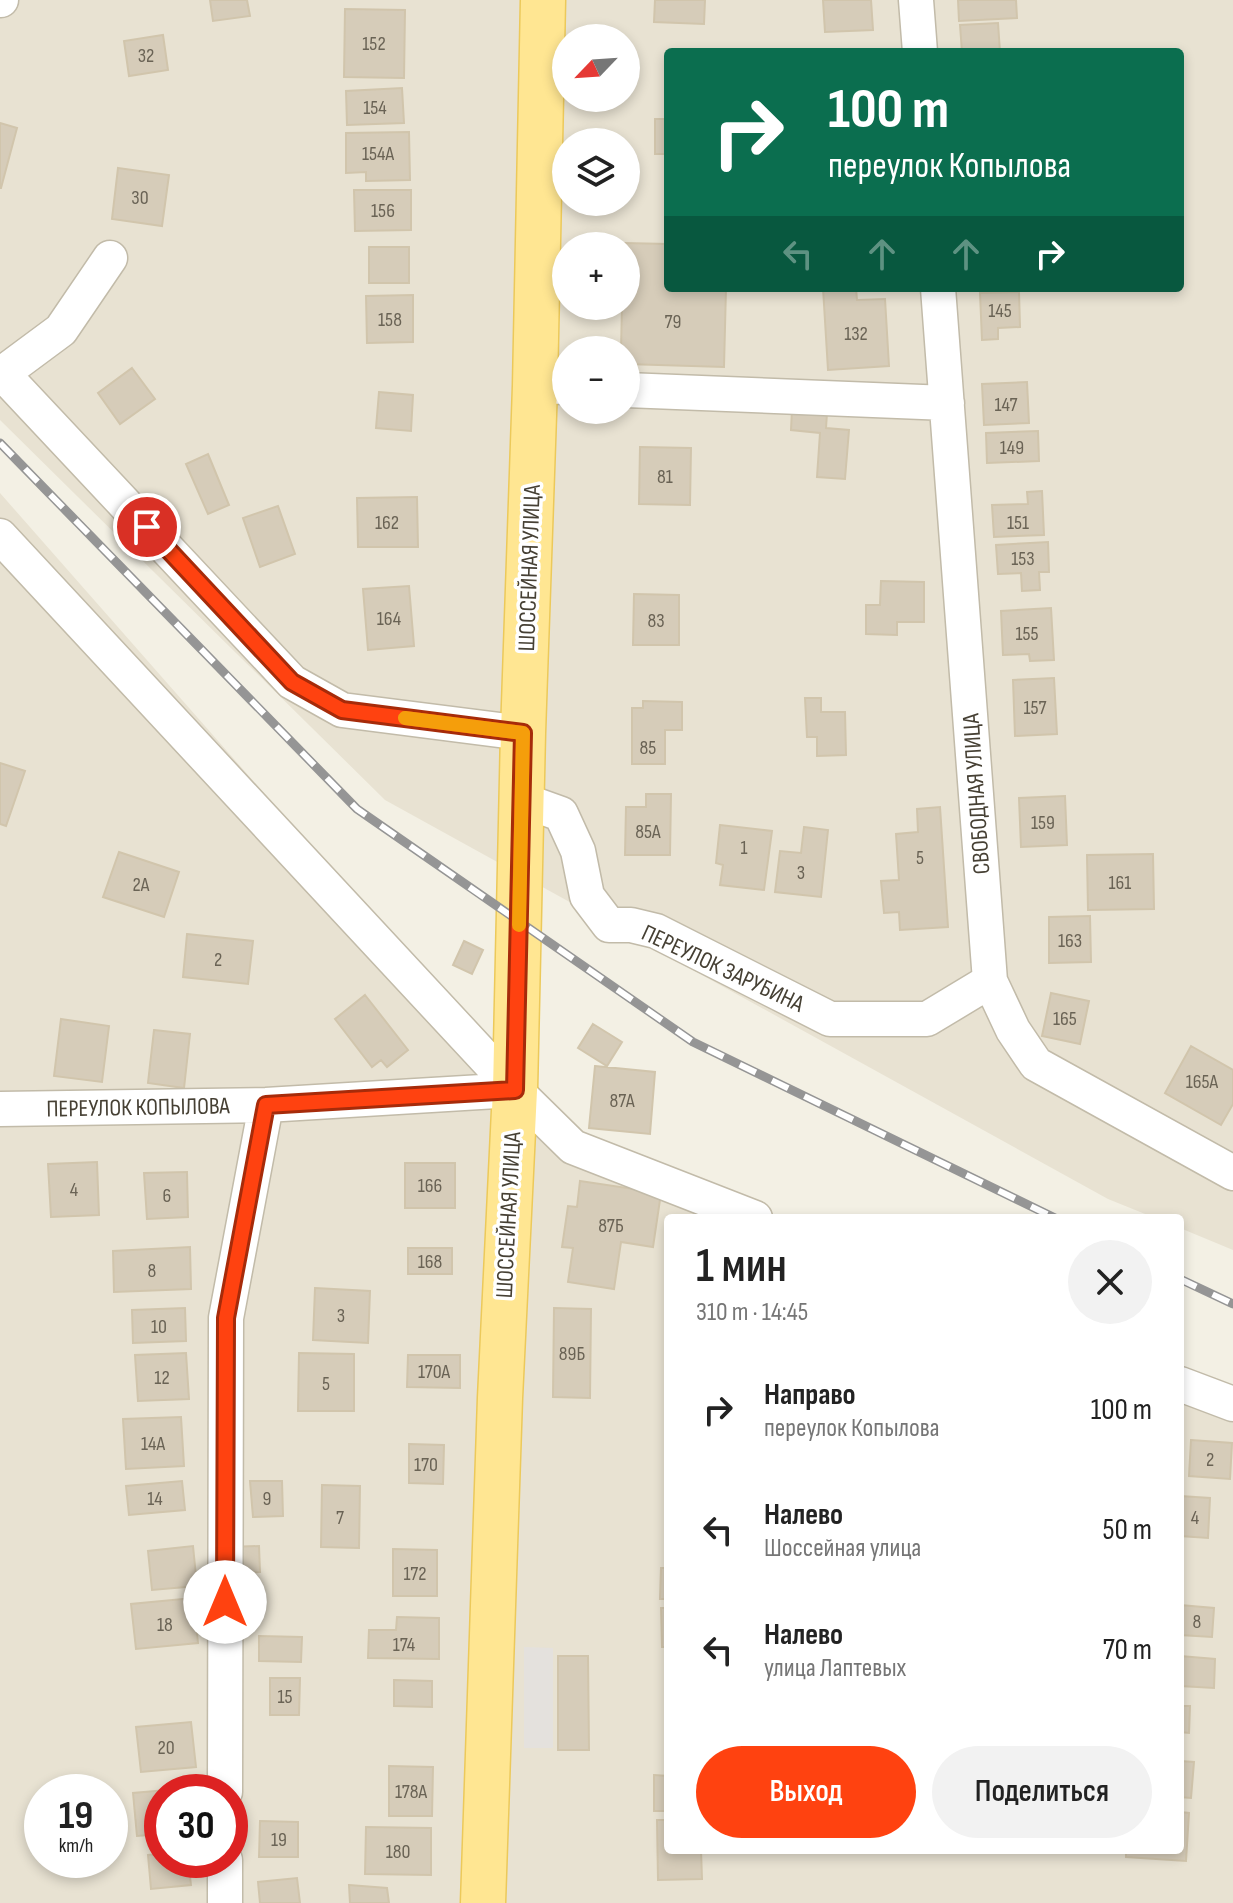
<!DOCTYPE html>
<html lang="ru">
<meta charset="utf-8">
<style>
:root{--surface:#fff;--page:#f2f2f2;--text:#222;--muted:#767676;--accent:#ff4210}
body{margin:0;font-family:"Sofia Sans Condensed",sans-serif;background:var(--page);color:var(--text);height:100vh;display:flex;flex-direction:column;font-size:30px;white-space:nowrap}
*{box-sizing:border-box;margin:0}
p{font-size:26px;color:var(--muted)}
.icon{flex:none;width:44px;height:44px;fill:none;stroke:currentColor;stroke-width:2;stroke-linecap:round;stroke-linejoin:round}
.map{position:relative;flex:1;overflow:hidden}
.drawer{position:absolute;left:664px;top:1214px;width:520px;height:640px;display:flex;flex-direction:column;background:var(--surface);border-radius:8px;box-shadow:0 4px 12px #0003}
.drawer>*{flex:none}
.guide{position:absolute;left:664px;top:48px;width:520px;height:244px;border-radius:8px;box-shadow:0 4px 12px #0003;background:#0b6e4f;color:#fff;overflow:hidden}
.needle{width:52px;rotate:245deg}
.fabs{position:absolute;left:552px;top:24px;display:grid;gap:16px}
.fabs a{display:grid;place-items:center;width:88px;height:88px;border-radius:50%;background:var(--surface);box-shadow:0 4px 12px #0003;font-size:40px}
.speed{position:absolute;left:24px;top:1774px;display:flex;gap:16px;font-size:40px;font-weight:700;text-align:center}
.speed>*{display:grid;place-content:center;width:104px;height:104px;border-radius:50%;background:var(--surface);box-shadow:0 4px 12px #0003;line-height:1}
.speed small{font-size:20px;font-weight:400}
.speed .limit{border:12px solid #d22;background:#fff;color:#111}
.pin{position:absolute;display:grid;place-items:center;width:68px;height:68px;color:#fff;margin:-34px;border:4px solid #fff;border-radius:50%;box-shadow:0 2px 8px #0007}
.me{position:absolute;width:88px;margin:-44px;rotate:0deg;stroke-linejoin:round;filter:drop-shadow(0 0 6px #0008)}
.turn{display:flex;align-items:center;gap:28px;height:168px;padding:0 32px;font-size:36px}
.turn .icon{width:104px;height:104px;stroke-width:2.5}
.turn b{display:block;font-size:56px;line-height:68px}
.lanes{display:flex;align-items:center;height:76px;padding:0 32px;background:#0003;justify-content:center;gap:40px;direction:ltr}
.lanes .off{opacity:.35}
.round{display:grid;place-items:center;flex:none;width:84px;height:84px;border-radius:42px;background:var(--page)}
.headline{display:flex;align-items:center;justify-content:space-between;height:136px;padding:0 32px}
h1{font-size:48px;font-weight:600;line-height:60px}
.action{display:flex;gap:16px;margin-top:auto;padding:16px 32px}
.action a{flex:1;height:92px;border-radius:48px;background:var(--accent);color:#fff;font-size:32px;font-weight:600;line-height:92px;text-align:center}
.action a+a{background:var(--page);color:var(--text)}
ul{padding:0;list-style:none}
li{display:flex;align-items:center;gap:24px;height:120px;padding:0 32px}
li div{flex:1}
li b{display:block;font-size:30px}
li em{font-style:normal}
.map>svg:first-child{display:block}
</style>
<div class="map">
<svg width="1233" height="1903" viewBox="0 0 1233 1903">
<rect width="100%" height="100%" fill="#f3f0e4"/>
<!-- residential -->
<path fill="#e8e2d2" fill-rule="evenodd" d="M0,0H1233V1250L1180,1228V1218H1155L1108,1199L385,800L0,420ZM566,38H626V98H566ZM668,52H1180V288H668ZM566,142H626V202H566ZM566,246H626V306H566ZM566,350H626V410H566Z
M0,493L387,933L583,1145L770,1218H668V1850H1180V1377L1233,1398V1903H0ZM42,1792H110V1860H42ZM162,1792H230V1860H162Z"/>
<!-- parking -->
<path fill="#e4e1dd" d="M524,1647L553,1648V1748H524Z"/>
<!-- building -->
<path fill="#d6ccb9" stroke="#d1c5ac" stroke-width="2" d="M210,0H247L250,16L213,21Z
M655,0H705L704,24L654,22Z
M823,0H871L873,30L825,32Z
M958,0H1016L1017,18L959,21Z
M345,9L405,10L404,78L344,77Z
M998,23L1000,52H962L960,25Z
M163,35L168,70L129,76L124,41Z
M402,88L404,123L347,125L346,91Z
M655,119H668V154H655Z
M0,123L17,128L1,188H0Z
M409,132L410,180L366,181V172L346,173V133Z
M118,168L169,175L162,226L112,219Z
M354,190H411V230L355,231Z
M624,243L668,244V288H726L724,367L626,364V350H621L622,306H626V246H624Z
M369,247H409V283H369Z
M823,288H856L857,300L885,299L889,366L828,370Z
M1019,292L1020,327L998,328V339L982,340L980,293Z
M413,295V342L367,343L366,296Z
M132,368L155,399L120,424L98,393Z
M1027,382L1029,423L984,425L982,384Z
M379,392L413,395L411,431L376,428Z
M792,410L827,413L826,428L849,430L845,479L817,477L820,433L791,430Z
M1038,431L1039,461L987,463L986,433Z
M640,447L691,448L690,505L639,504Z
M208,454L229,505L208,514L186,464Z
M1042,491L1044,535L994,537L992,505L1028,504L1027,492Z
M417,497L418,547H358L357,498Z
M278,506L295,554L260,567L243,518Z
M1048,542L1049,572H1039L1040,590L1022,591L1021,573L998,574L996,545Z
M881,581L924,582V622H897V635L866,634V605H880Z
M409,586L414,646L368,650L363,589Z
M634,594L679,595V645H633Z
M1051,608L1054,660L1030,661L1029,654L1003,655L1001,611Z
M1054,678L1057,734L1015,736L1013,680Z
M805,698H821V712H845L846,755L817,756V737H807Z
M643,701L682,702V730H665V764H632V708H643Z
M0,763L25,771L6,826L0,824Z
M646,794H671L670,855H625L626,807H646Z
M1065,796L1067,845L1021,847L1019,798Z
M940,807L948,927L900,930L899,912L884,913L881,881L899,880L896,834L918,832L917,809Z
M720,825L772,831L764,890L720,885L723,865L716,863Z
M804,827L828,830L821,897L775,892L780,851L801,853Z
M119,852L179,872L164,917L103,897Z
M1153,854L1154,909L1088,910L1087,855Z
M1090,916L1091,962L1049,963V917Z
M187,934L253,941L248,984L183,977Z
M464,941L483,950L472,974L453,965Z
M1051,993L1089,1001L1080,1044L1042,1036Z
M365,995L408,1050L387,1067L381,1060L372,1067L335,1019Z
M61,1019L109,1026L102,1082L54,1076Z
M593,1024L622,1042L607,1066L578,1048Z
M154,1030L190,1034L184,1088L148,1083Z
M1191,1046L1233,1070V1104L1221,1125L1165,1093Z
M595,1066L655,1072L650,1134L589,1128Z
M97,1162L99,1215L51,1217L48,1164Z
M405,1163H455V1208H405Z
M187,1172L188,1217L147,1219L144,1173Z
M580,1181L661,1193L653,1247L621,1242L614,1289L568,1282L573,1248L562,1247L568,1206L577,1207Z
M190,1247L191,1289L114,1292L113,1251Z
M408,1248H452V1274H408Z
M315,1288L370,1291L368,1343L313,1340Z
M185,1308L186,1341L133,1343L132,1310Z
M554,1308L591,1309L590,1398L553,1397Z
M186,1353L189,1399L138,1401L135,1355Z
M299,1353L354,1354V1411H298Z
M408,1355H460V1388L407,1387Z
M181,1417L184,1466L126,1469L123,1419Z
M1191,1440L1232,1443L1230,1479L1189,1476Z
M409,1444L444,1445L443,1484L409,1483Z
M182,1481L185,1510L129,1515L126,1486Z
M250,1481H282L283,1516L253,1517Z
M322,1485L360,1486L359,1548L321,1547Z
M1180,1496L1210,1498L1208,1538L1180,1536Z
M193,1546L197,1586L152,1590L148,1551Z
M259,1546L260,1572L230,1573L229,1547Z
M393,1549L437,1550V1596H393Z
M661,1568H668V1599H660Z
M193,1598L198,1643L136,1649L131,1604Z
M1180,1605L1214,1608L1212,1637L1180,1635Z
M661,1608H668V1647H662Z
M397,1617L439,1618V1659L368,1658L369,1630H396Z
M259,1636L302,1637L301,1662L259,1661Z
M558,1656H588L589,1750H558Z
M1180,1656L1215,1659L1214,1688L1180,1686Z
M270,1678H300L299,1715H270Z
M394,1680L432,1681V1707L394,1706Z
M1180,1706H1190L1189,1733L1180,1732Z
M191,1722L196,1767L141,1772L136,1727Z
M1180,1761L1194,1762L1191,1798L1180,1797Z
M389,1766L433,1767L432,1816H389Z
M654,1775L668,1776V1811H654Z
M190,1788V1792H162V1834L137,1836L133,1793Z
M1180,1812L1189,1813L1186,1861L1126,1857V1850H1180Z
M657,1820H668V1850H701L702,1879L658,1880Z
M260,1821L298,1822V1857H259Z
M366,1827L431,1828V1875L365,1874Z
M162,1854V1860H188L191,1885L151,1889L148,1855Z
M297,1878L300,1903H260L258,1882Z
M349,1885L387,1888L389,1903H350Z"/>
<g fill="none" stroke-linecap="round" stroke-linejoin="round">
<defs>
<path id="minor" d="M0,0H1
M916,0L920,52
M938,288L990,981L1013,1030L1036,1064L1233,1173
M0,371L292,682L342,710L523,733
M3,373L61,330L110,258
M535,386L566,387
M626,390L947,403
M0,536L515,1090L573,1147L755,1218
M522,800L561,814L578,851L587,896L609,925H631L656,931L830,1019H927L990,981
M0,1109L266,1105L515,1090
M1180,1384L1233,1404
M225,1792L226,1318L266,1105
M225,1903V1860"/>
<path id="major" d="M483,1903L500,1398L515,1090L523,733L535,386L543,0"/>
</defs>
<!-- minor casing -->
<use href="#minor" stroke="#c2bba9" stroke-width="37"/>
<!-- major casing -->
<use href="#major" stroke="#ecc95a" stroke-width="47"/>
<!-- minor -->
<use href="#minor" stroke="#fff" stroke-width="34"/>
<!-- major -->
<use href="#major" stroke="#ffe692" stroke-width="44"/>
<defs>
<path id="rail" d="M0,443L357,809L693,1042L1055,1218
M1180,1279L1233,1304"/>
</defs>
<!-- rail casing -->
<use href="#rail" stroke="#959595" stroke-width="9"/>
<!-- rail -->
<use href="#rail" stroke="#fff" stroke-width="6" stroke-dasharray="18" stroke-linecap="butt"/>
</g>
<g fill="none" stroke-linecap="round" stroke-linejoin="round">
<defs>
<path id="route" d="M147,527L292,682L342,710L523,733L515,1090L266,1105L226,1318L225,1602"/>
</defs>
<!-- route casing -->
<use href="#route" stroke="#a62b0a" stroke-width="20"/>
<!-- route -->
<use href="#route" stroke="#ff4210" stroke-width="14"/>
<!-- slow -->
<path stroke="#f59e0b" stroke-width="14" d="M405,718L523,733L519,925"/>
</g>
<g text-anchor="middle" stroke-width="7" stroke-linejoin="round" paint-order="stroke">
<!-- number labels -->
<g font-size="20" fill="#6a6355">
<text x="374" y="50">152</text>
<text x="146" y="62">32</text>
<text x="375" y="114">154</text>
<text x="378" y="160">154А</text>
<text x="140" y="204">30</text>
<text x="383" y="217">156</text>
<text x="1000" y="317">145</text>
<text x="390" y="326">158</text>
<text x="673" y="328">79</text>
<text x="856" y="340">132</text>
<text x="1006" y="411">147</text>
<text x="1012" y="454">149</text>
<text x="665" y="483">81</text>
<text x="387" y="529">162</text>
<text x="1018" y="529">151</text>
<text x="1023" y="565">153</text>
<text x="389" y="625">164</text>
<text x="656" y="627">83</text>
<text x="1027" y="640">155</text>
<text x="1035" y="714">157</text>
<text x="648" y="754">85</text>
<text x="1043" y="829">159</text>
<text x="648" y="838">85А</text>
<text x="744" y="854">1</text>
<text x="920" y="864">5</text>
<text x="801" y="879">3</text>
<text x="1120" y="889">161</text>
<text x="141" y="891">2А</text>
<text x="1070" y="947">163</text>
<text x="218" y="966">2</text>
<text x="1065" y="1025">165</text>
<text x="1202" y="1088">165А</text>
<text x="622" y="1107">87А</text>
<text x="430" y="1192">166</text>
<text x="74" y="1196">4</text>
<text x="167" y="1202">6</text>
<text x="611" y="1232">87Б</text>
<text x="430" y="1268">168</text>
<text x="152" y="1277">8</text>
<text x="341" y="1322">3</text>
<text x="159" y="1333">10</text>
<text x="572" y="1360">89Б</text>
<text x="434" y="1378">170А</text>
<text x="162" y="1384">12</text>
<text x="326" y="1390">5</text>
<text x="153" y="1450">14А</text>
<text x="1210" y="1466">2</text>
<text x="426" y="1471">170</text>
<text x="155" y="1505">14</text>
<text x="267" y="1505">9</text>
<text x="340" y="1524">7</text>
<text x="1195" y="1524">4</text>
<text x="415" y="1580">172</text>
<text x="1197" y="1628">8</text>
<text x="165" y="1631">18</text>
<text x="404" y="1651">174</text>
<text x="285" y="1703">15</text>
<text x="166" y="1754">20</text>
<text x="411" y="1798">178А</text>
<text x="279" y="1846">19</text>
<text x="398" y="1858">180</text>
</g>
<!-- street labels -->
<g font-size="24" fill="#464034" stroke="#fff">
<text transform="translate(529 568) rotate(-88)" y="8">ШОССЕЙНАЯ УЛИЦА</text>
<text transform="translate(976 794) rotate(-94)" y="8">СВОБОДНАЯ УЛИЦА</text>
<text transform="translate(723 968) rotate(25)" y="8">ПЕРЕУЛОК ЗАРУБИНА</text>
<text transform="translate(138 1107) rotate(-1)" y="8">ПЕРЕУЛОК КОПЫЛОВА</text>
<text transform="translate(508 1215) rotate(-87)" y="8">ШОССЕЙНАЯ УЛИЦА</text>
</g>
</g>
</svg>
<div class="fabs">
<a><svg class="needle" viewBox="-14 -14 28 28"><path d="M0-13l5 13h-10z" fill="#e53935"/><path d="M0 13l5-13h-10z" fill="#767676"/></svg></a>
<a><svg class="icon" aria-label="layers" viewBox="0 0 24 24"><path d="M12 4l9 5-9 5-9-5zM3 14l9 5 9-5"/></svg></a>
<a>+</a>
<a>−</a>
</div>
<div class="speed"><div>19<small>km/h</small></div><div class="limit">30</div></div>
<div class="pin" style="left:147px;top:527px;background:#d93025"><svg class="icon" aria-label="arrive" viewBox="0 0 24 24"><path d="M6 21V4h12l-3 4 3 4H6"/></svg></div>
<svg class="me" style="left:225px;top:1602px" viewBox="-20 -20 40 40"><circle r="19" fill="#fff"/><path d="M0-13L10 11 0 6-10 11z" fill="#ff4210"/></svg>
<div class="guide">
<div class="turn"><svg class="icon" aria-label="right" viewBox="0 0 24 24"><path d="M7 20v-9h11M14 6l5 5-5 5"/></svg><div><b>100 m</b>переулок Копылова</div></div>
<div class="lanes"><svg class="icon off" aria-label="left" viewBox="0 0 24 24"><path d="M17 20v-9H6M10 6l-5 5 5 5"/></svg><svg class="icon off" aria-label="ahead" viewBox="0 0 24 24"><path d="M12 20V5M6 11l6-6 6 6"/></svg><svg class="icon off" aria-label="ahead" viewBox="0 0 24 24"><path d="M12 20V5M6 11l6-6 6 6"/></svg><svg class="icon" aria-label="right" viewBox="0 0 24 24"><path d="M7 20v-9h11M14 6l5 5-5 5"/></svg></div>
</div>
<section class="drawer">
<div class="headline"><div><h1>1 мин</h1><p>310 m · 14:45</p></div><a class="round"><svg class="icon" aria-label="close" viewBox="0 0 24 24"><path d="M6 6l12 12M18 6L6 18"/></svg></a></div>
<ul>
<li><svg class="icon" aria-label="right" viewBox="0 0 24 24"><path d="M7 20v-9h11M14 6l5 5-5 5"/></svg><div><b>Направо</b><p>переулок Копылова</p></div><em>100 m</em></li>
<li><svg class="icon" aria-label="left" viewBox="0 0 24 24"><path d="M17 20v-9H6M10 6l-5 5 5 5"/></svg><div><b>Налево</b><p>Шоссейная улица</p></div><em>50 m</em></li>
<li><svg class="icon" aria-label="left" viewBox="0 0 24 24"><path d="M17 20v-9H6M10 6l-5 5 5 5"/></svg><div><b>Налево</b><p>улица Лаптевых</p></div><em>70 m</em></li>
</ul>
<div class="action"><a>Выход</a><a>Поделиться</a></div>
</section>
</div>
